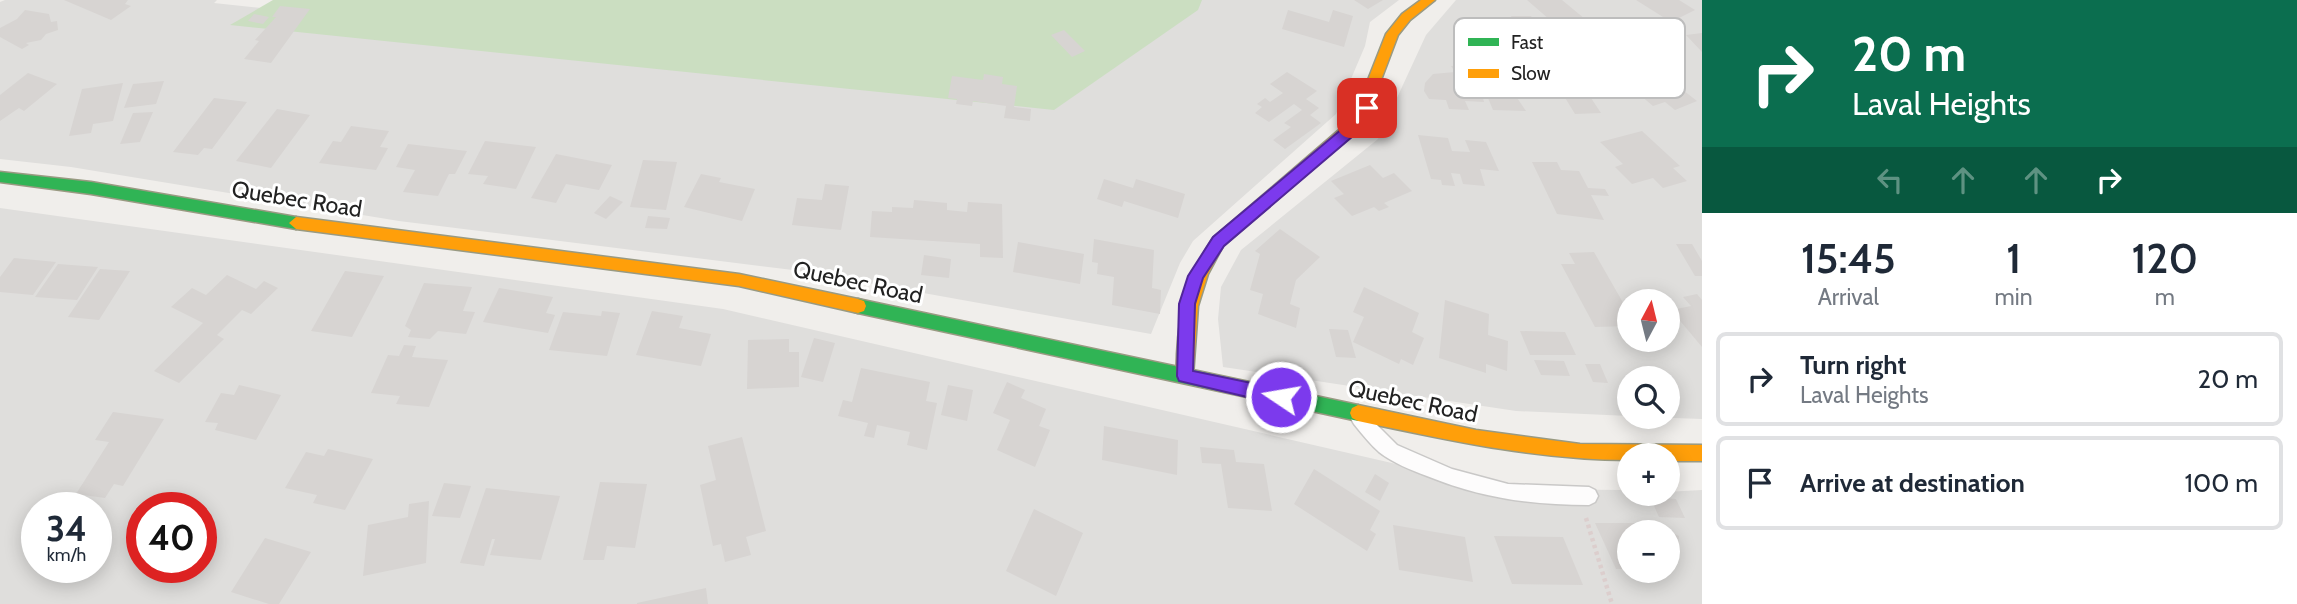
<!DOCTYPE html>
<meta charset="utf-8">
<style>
:root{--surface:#fff;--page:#f2f2f3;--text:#1f2937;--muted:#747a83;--line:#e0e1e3}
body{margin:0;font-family:Cabin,sans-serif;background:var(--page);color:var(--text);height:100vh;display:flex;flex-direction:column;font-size:26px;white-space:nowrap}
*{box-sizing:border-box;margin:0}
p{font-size:23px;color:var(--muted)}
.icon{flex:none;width:38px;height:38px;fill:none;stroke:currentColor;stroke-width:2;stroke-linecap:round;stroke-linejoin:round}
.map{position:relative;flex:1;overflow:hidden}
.drawer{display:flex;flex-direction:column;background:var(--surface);width:595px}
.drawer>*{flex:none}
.banner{background:#0b6e4f;color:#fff;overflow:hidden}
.needle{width:46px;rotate:7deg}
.tools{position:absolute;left:1617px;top:289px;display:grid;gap:14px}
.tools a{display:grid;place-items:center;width:63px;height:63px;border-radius:50%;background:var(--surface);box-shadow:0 4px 18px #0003;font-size:35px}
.speed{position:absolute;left:21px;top:492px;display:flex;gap:14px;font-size:35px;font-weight:700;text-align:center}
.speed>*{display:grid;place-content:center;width:91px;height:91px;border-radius:50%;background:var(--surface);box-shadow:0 4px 18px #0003;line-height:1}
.speed small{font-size:18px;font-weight:400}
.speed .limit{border:10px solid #d22;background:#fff;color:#111}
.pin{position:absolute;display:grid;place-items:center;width:60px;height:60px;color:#fff;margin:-30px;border-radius:14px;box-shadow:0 4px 10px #0006}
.me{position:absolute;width:77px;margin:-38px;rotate:282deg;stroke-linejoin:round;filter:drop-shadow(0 0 5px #0008)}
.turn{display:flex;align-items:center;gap:24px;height:147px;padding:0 35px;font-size:32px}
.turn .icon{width:91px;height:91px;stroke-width:2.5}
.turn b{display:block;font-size:49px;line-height:60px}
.lanes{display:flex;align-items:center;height:66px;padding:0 35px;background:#0003;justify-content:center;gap:35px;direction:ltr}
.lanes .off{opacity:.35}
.eta{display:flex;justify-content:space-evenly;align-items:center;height:119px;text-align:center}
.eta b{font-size:42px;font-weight:600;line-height:49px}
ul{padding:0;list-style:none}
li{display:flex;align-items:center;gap:21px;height:94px;margin:0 14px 10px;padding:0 21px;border:4px solid var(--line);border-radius:10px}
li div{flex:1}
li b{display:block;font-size:26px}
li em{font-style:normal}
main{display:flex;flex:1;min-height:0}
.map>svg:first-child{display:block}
</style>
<main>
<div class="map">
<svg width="1702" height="604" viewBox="0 0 1702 604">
<rect width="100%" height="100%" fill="#f0eeeb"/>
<!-- residential -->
<path fill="#dfdedc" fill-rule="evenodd" d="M5,0H217L214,3L931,79L902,0H1399L1370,22L1365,46L1336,114L1193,241L1180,263L1151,334L801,271L399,221L71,167L0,159V2Z
M1456,0H1702V419L1646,417L1668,416V378H1629V416L1516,411L1223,367L1218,319L1221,287L1241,250L1378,139L1426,35ZM1629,301H1668V340H1629Z
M0,208L723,309L1505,489L1629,490V494L1702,490V604H0ZM37,508H96V567H37ZM142,508H201V567H142ZM1629,532H1668V570H1629Z"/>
<!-- forest -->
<path fill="#cbdec1" d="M273,0H1202L1198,10L1054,110L230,25Z"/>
<!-- building -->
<path fill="#d7d4d2" d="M64,0H128L125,4L131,6L111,20Z
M1354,0H1383L1368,9Z
M1527,0H1562L1608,38L1580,46Z
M1636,0H1679L1695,10L1671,22Z
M280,6L310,9L271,63L244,59L259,41L255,40L276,17H272Z
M25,10L49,14L51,22L57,21L58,30L46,34L41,40L26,43L29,45L22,49L0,37V28L17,19Z
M1288,10L1329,22L1333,10L1353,16L1344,47L1282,29Z
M254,14L269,17L263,24L248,21Z
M1511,16H1531L1545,38H1537L1544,48L1474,52L1463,32H1484L1478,21H1513Z
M1064,30L1085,51L1072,57L1051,35Z
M1702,33V52L1686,35Z
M1570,58L1595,95H1589L1601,113L1575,114L1564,96H1580L1576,90L1552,91L1556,97H1539L1515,60Z
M1472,65L1481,81H1497L1507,92H1513L1526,111L1493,110L1488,98H1483L1484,102L1465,101L1469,110L1449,109L1446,100L1429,99L1424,91L1425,83L1433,74L1455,72L1451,66Z
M1287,72L1317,91L1306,99L1319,108L1310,115L1321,123L1285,149L1273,140L1291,127L1284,123L1302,110L1294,104L1269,122L1255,113L1262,107L1257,104L1265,98L1270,102L1283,93L1270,84Z
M28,73L57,84L24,111L19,108L0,121V95Z
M1661,73L1697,101L1675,110L1665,102L1653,106L1628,85Z
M984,74L1003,77L1002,84L1017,86L1014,107L1031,109L1030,121L1004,118L1006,106L973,101L972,106L956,104L957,99L948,98L952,76L983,80Z
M164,81L156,104L124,108L133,84Z
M123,83L113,121L93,124L91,133L69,136L82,89Z
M214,98L247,102L212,149L204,148L198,155L173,152Z
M277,109L310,115L271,168L236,161Z
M153,112L140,142L120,144L133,113Z
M351,126L389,131L380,147L388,148L376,170L319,163L333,141L341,142Z
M1642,131L1680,166L1673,168L1687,181L1663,188L1653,178L1632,184L1615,167L1623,164L1600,142Z
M1418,135L1448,138L1452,151L1470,152L1465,140L1486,142L1499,171L1480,169L1485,186L1463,184L1460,174L1451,173L1455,186L1442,185L1441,180L1431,179Z
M485,141L536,147L516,189L483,184L488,176L468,174Z
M408,144L467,151L455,174H449L438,196L403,192L415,170L396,167Z
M556,154L612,165L599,190L566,184L556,203L531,198Z
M643,160L677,162L666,210L630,207Z
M1532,162H1557L1561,170L1579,171L1588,188L1605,189L1609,196L1591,195L1604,220L1557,214Z
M1370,165L1383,178L1394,173L1412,191L1384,203L1389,207L1379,211L1374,207L1352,216L1334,198L1344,194L1331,181Z
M701,174L721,178L719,182L755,189L742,221L684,207Z
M1104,179L1133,188L1136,179L1185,194L1178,218L1124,201L1122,207L1097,199Z
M825,184L849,186L841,230L792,225L797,198L822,200Z
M610,196L623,202L606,219L594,213Z
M914,200L947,203V210L967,212L968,202L1002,204L1003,258L980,257V244L870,237L872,211L892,212V207L913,208Z
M648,216L670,218L667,229L645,228Z
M1280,229L1320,257L1296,280L1290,304L1300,308L1296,328L1258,314L1263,294L1250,290L1260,254L1255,251Z
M1094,239L1154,250L1152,288L1161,290L1160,314L1112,305L1114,277L1097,274L1098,263L1092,262Z
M1018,242L1084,254L1080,284L1013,272Z
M1676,244H1692L1702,261V276H1695Z
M1594,252L1629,313V326L1595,327L1561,264H1575L1569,253Z
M924,255L951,259L949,278L921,275Z
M14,258L56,262L33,295L0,292V277Z
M58,264L98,267L77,300L35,297Z
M100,269L130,271L99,320L68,317Z
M345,271L384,276L352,337L311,331Z
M227,275L256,289L264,281L278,288L251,314L242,310L217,335L224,339L179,383L154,371L203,323L171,307L192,288L206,295Z
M424,283L472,287L463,311L475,312L466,334L438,331L430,339L408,337L411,330L405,326Z
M1364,287L1419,313L1412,332L1424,338L1413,365L1401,359L1399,364L1353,342L1364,317L1353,312Z
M499,288L553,297L546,313L555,315L548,333L483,322Z
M1697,294L1702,300V347L1671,310L1691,306L1683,297Z
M1445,300L1489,314L1488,335L1508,341L1507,371L1486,364V373L1439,358Z
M602,311L620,313L607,356L549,350L563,312L601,316Z
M652,311L683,316L679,328L711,334L701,366L636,355Z
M1329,329L1348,330L1356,358L1336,357Z
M1520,331L1565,332L1576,355H1530Z
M814,338L835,343L823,382L801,377Z
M789,339V352H799V387L747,389L748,340Z
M404,345L416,346L412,357L448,360L429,407L396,404L400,396L371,393L388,355L399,356Z
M1534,360L1564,361L1570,376L1541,375Z
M1585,364H1600L1608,383L1593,382Z
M861,368L930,382L926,401L937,403L927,450L907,445L910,432L877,425L874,438L864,436L868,423L838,416L843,400L852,402Z
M1007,382L1025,390L1021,398L1046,409L1039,426L1050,430L1035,467L997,450L1010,420L993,413Z
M239,385L281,395L256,440L215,430L218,423L205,422L221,393L234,395Z
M948,385L973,390L967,421L941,415Z
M113,412L164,419L123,486L114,484L105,498L76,494L109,442L95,440Z
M1104,426L1178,440L1177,475L1102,460Z
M742,437L766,531L746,537L751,555L725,562L721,544L713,546L700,485L716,480L708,446Z
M1200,447L1234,450L1236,462L1264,464L1272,511L1228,508L1221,464L1202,463Z
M328,449L373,459L345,510L313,503L317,495L285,488L306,452L324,456Z
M1314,469L1380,511L1370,530L1376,534L1367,551L1294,504Z
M1375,474L1389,483L1380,501L1365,492Z
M600,482L647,484L635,548L607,546L604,560H583Z
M444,483L471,486L460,518L432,516Z
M486,488L560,496L541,560L490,555L495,539H492L484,566L460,563Z
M1650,497L1676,499L1685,518L1659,517Z
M429,501L426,563L363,576L368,525L408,517L409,504Z
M1034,509L1083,533L1056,596L1006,571Z
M1595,523H1653L1679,536L1677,551L1668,546V532H1629V569H1616Z
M1393,525L1465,537L1473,582L1399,570Z
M1494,536L1563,537L1583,585L1512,584Z
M265,538L311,552L279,604H269L231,592Z
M706,588L708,604H637V603Z"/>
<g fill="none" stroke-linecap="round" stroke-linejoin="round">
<defs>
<path id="lane" d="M1360,411L1366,414L1397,445L1452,469L1508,484L1589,487L1595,490L1598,496L1595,502L1589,505C1531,505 1481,498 1427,476C1411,470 1393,463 1379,452C1370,444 1362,434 1354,424L1351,419L1354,414Z"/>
<path id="fast" d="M0,172L91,182L296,217L303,223L296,229L91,194L0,182Z
M858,299L1358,405L1364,408L1366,413L1364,418L1358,421L858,313L852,311L850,306L852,301Z"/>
<path id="slow" d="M1421,0H1435L1410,20L1398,35L1364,125L1223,246L1208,274L1198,306L1193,376L1191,381L1185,383L1179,381C1175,373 1177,363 1177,354C1179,310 1189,274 1213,238L1353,118L1386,34L1402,14Z
M296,217L739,274L858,299L864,301L866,306L864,311L858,313L739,286L296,229L289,223Z
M1358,405L1476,430L1580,444L1702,445V461H1668V455H1629V460C1537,460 1448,440 1358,421L1352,418L1350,413L1352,408Z"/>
</defs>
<!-- lane casing -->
<use href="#lane" stroke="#c9c8c7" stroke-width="3"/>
<!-- fast casing -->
<use href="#fast" stroke="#999a82" stroke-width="3"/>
<!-- slow casing -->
<use href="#slow" stroke="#999a82" stroke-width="3"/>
<!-- path -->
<path stroke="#dccecd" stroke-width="4.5" stroke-dasharray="3.5 3.5" stroke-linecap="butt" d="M1586,518L1612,604"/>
<!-- lane -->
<use href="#lane" fill="#fdfcfc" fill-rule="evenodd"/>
<!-- fast -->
<use href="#fast" fill="#30b455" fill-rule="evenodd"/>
<!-- slow -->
<use href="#slow" fill="#ff9f0a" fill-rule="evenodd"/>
</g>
<!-- route -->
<path fill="#7c3aed" stroke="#51269a" stroke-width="2" d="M1367,103L1374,108L1353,136L1224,246L1203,278L1195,304L1193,371L1281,389L1287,392L1290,397L1287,402L1281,405L1179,381L1177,376L1179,304L1188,276L1213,237L1343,128L1363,104Z"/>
<g text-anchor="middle" stroke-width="6" stroke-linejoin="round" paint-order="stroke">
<!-- street labels -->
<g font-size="23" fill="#222" stroke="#fff">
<text transform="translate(297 199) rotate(9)" y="8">Quebec Road</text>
<text transform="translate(858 282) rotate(12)" y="8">Quebec Road</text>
<text transform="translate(1413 401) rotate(12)" y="8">Quebec Road</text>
</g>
</g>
<!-- legend -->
<rect x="1454" y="18" width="231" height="80" rx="10" fill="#fff" stroke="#bdbdbd" stroke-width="2"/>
<rect x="1468" y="38" width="31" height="8" fill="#30b455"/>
<rect x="1468" y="69" width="31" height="9" fill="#ff9f0a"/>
<g font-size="19" fill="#222">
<text x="1511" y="49">Fast</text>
<text x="1511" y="80">Slow</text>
</g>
</svg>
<div class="tools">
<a><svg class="needle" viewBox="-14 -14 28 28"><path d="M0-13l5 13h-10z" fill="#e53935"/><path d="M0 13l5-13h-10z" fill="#747a83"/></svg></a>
<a><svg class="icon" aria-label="search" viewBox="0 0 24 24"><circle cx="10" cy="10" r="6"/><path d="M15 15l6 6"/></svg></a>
<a>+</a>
<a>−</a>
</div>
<div class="speed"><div>34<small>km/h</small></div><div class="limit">40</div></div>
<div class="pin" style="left:1367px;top:108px;background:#d93025"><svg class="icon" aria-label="arrive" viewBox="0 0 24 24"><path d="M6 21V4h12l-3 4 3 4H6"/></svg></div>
<svg class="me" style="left:1281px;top:397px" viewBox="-20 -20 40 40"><circle r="17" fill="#7c3aed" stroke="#fff" stroke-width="3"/><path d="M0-11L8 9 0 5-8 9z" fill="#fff"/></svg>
</div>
<section class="drawer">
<div class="banner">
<div class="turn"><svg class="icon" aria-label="right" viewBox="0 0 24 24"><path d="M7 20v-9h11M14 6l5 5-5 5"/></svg><div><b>20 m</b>Laval Heights</div></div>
<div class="lanes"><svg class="icon off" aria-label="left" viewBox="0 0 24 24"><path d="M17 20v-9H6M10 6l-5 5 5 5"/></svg><svg class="icon off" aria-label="ahead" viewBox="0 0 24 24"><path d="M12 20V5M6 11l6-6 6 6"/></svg><svg class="icon off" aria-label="ahead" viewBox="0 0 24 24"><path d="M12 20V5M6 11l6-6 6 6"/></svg><svg class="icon" aria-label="right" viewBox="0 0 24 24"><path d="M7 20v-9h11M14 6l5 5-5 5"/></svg></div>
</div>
<div class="eta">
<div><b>15:45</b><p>Arrival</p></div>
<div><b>1</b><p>min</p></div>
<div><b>120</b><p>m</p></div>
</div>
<ul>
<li><svg class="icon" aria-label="right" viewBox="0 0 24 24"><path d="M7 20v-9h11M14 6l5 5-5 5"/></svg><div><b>Turn right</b><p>Laval Heights</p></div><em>20 m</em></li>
<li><svg class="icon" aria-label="arrive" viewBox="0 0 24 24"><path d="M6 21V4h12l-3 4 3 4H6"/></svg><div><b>Arrive at destination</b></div><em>100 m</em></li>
</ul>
</section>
</main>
